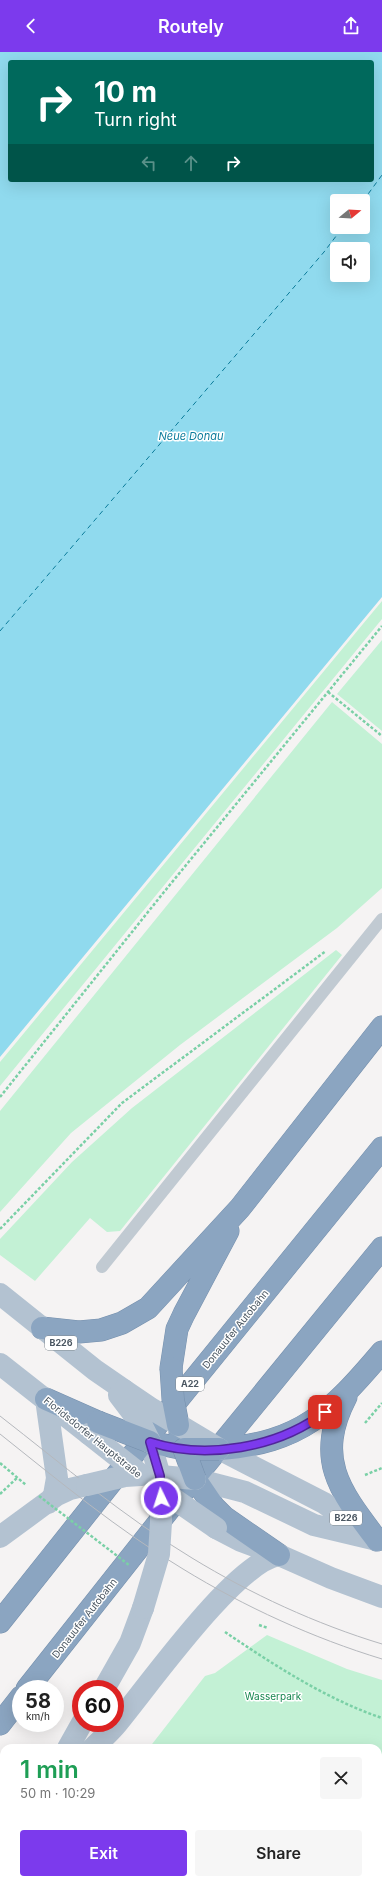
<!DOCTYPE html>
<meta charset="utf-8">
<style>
:root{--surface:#fff;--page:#f6f6f6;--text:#222;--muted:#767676;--accent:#7c3aed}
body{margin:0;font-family:Inter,sans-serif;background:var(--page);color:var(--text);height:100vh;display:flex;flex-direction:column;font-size:15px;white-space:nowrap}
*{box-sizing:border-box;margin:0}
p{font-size:13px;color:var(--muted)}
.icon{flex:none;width:22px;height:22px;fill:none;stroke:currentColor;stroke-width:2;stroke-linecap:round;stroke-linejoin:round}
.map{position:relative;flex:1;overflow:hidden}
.side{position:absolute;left:0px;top:1692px;width:382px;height:140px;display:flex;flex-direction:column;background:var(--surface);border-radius:12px 12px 0 0;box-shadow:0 4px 16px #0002}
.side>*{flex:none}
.banner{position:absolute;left:8px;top:8px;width:366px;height:122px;border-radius:4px;box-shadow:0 4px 16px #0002;background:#00695c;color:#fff;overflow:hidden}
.needle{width:26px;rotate:72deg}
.tools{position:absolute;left:330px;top:142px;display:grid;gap:8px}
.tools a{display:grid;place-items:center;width:40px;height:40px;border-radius:4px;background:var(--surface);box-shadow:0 4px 16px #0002;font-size:20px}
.speed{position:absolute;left:12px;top:1628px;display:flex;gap:8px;font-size:20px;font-weight:700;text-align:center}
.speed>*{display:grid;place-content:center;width:52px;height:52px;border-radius:50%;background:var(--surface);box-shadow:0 4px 16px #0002;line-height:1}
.speed small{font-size:10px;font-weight:400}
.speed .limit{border:6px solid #d22;background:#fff;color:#111}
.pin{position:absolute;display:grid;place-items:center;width:34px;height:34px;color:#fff;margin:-17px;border-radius:8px;box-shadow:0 2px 6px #0006}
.me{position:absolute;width:44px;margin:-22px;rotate:356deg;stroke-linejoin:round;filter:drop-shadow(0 0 3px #0008)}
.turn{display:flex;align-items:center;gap:14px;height:84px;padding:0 20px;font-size:18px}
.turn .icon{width:52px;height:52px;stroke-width:2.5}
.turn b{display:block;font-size:28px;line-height:34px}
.lanes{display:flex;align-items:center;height:38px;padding:0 20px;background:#0003;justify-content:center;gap:20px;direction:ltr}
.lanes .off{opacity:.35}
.round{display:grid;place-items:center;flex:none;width:42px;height:42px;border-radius:4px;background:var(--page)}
.headline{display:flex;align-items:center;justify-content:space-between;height:68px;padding:0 20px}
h1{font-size:24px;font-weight:600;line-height:30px;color:#1e9e55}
.button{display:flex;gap:8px;margin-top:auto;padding:8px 20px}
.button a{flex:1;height:46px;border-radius:4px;background:var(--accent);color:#fff;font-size:16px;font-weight:600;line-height:46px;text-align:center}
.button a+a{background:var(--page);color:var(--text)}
header{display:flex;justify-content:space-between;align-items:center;height:52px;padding:0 20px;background:var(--accent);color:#fff;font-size:18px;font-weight:600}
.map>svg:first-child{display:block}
</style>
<header><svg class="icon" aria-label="back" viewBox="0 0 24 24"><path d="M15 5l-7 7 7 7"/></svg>Routely<svg class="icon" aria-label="share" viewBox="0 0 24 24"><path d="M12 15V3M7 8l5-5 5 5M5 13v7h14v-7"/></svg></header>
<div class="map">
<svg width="382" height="1832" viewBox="0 0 382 1832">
<rect width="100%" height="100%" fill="#f5f3f3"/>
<!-- green -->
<path fill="#c3f1d5" d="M382,549V567L0,1034V1010Z
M382,588V679L337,642Z
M332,650L382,692V836L337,876L180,993L71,1081L0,1160V1059Z
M336,898L342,903L120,1179L107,1180L90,1166L35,1229L0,1203V1187L72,1110L132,1056Z
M267,1583L347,1617L382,1628V1789H378V1696H149L205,1624L215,1621Z
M48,1828H206L202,1832H45Z"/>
<!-- water -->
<path fill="#90daee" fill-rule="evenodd" d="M0,0H382V545L0,1005ZM10,10H372V128H10ZM337,149H363V175H337ZM337,197H363V223H337Z
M378,1789H382V1832H202L206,1828H378Z"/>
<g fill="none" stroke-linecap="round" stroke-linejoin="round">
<!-- ferry -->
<path stroke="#0c7c9b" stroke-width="1" stroke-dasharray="5 4" stroke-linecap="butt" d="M363,149L382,123
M0,579L324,200L343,175"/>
<defs>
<path id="motorway" d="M42,1276L79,1280L101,1278L122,1271L148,1256L240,1156L382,975
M171,1316L177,1277L184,1262L228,1179
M346,1345C314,1407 340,1439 377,1488
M46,1347L98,1370
M150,1390L184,1397L180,1380
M219,1397C301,1391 331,1360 382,1300
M195,1427L214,1455L224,1465L279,1503
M0,1570L132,1404L382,1096
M27,1637L182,1441L382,1196
M0,1672L21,1645"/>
</defs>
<!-- motorway casing -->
<use href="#motorway" stroke="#7690ad" stroke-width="23"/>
<!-- path -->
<path stroke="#7ad0a6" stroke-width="2.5" stroke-dasharray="3 2" stroke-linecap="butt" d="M328,640L382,684
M0,1045L164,840L382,574
M0,1177L122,1051L326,899
M365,1371L382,1351
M0,1411L26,1433
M365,1423L382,1416
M0,1442L18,1425
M259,1573L268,1576
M225,1580C274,1613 326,1647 382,1666
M378,1744H382
M135,1832L139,1828"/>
<!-- service -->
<path stroke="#c1cad2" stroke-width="12" d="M102,1215L382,867"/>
<!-- primary -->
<path stroke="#b3c2d1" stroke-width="22" d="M0,1242L95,1318L124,1338
M0,1312L89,1382
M46,1347L57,1426L54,1443L48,1451
M150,1390L160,1424L161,1438
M219,1397L324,1451L367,1481
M195,1427L245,1440L314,1473L377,1488
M216,1476L241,1489L279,1503L331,1526L382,1545
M0,1485L57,1443L70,1437L87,1433
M104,1637L130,1591L143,1556
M68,1696L82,1671
M93,1696C100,1689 108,1682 115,1674C147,1636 234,1511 279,1503
M0,1800L4,1795"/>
<!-- motorway -->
<use href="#motorway" stroke="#8ba5c1" stroke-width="22"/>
<!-- tram -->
<path stroke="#b5b8bd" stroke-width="1" d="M0,1364C63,1413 124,1465 192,1506C251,1542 316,1572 382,1592
M0,1382C59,1429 118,1478 183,1517C245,1555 313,1586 382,1607"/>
<defs>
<path id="motorway-bridge" d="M171,1316L173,1347L178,1373
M98,1370L150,1390
M195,1427L184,1397H219"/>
</defs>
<!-- motorway-bridge casing -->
<use href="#motorway-bridge" stroke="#7690ad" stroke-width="23" stroke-linecap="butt"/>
<!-- path-bridge -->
<path stroke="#7ad0a6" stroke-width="2.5" stroke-dasharray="3 2" stroke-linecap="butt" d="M39,1444L129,1513"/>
<!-- primary-bridge -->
<path stroke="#b3c2d1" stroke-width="22" d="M124,1338L152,1357L219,1397
M119,1343L141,1372L150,1390
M89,1382L141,1423
M160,1424L195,1427
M87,1433L125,1424L141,1423
M161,1438L216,1476
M143,1556L159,1502L161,1470V1438"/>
<!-- motorway-bridge -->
<use href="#motorway-bridge" stroke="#8ba5c1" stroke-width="22"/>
</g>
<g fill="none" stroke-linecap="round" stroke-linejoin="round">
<defs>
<path id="route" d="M161,1446L160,1424L150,1390C206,1408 278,1396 325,1360"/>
</defs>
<!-- route casing -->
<use href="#route" stroke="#51269a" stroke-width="10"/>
<!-- route -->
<use href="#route" stroke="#7c3aed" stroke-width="7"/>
</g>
<g text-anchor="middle" stroke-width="3" stroke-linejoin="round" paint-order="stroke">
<!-- shield labels -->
<g fill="#fff" stroke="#808990" stroke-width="1">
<rect x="45" y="1284" width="32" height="14" rx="3"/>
<rect x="176" y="1325" width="28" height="14" rx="3"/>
<rect x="330" y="1459" width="32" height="14" rx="3"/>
</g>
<g font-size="9" font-weight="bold" fill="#4a5661">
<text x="61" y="1294">B226</text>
<text x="190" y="1335">A22</text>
<text x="346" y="1469">B226</text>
</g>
<!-- street labels -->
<g font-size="10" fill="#4a5661" stroke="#fff">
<text transform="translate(235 1277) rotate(-51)" y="4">Donauufer Autobahn</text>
<text transform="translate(93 1385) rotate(39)" y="4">Floridsdorfer Hauptstraße</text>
<text transform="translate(84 1566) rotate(-52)" y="4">Donauufer Autobahn</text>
</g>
<!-- park labels -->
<g font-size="10" fill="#17864f" stroke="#fff">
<text x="273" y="1648">Wasserpark</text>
</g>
<!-- water labels -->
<g font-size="11" font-style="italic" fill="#0c7c9b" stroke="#fff">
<text x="191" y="388">Neue Donau</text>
</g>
</g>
</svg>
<div class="tools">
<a><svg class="needle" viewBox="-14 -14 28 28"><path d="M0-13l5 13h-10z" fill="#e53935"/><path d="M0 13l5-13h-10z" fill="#767676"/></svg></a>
<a><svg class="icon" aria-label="sound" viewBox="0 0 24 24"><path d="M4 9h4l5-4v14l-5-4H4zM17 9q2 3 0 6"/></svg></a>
</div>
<div class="speed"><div>58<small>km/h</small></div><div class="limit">60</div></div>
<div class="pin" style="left:325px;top:1360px;background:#d93025"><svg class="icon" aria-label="arrive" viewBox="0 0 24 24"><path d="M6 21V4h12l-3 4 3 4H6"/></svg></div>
<svg class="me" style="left:161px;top:1446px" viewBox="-20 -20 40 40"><circle r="17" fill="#7c3aed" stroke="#fff" stroke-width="3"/><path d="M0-11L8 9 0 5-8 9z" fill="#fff"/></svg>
<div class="banner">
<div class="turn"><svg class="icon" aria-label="right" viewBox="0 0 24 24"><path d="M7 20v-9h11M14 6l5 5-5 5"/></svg><div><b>10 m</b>Turn right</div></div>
<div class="lanes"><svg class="icon off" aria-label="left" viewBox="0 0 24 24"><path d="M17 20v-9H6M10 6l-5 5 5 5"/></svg><svg class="icon off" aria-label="ahead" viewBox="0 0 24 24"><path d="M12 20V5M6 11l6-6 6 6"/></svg><svg class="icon" aria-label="right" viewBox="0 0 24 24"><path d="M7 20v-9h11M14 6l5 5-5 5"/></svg></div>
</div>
<section class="side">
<div class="headline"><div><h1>1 min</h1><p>50 m · 10:29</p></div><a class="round"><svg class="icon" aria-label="close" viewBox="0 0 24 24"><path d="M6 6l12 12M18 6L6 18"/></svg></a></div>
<div class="button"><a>Exit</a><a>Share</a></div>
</section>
</div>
